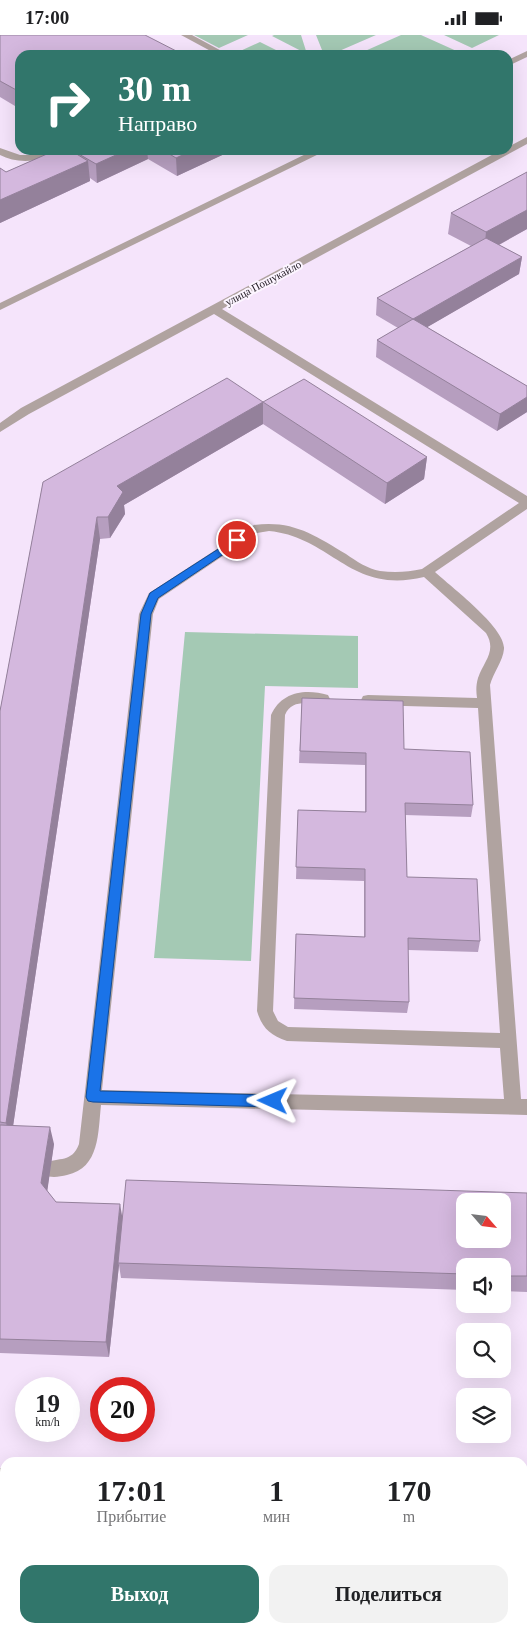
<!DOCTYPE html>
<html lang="ru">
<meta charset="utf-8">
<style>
:root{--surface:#fff;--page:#f2f2f2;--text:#202124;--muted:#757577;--accent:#31766b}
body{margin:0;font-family:Georgia,serif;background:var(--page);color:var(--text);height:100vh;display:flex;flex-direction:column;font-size:19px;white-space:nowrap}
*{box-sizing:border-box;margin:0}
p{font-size:16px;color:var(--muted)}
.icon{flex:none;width:28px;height:28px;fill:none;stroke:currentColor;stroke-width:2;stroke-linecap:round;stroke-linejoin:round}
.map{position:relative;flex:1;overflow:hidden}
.details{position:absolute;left:0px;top:1422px;width:528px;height:176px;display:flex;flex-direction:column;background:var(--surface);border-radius:15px 15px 0 0;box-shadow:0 5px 20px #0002}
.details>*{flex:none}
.banner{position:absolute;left:15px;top:15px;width:498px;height:105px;border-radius:15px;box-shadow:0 5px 20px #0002;background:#31766b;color:#fff;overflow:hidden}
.needle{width:32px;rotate:118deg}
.buttons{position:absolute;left:456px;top:1158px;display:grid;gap:10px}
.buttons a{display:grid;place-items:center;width:55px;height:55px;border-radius:10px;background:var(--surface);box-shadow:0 5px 20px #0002;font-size:25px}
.speed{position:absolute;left:15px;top:1342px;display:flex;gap:10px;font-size:25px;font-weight:700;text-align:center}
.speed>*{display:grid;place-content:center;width:65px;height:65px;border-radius:50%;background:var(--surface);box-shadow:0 5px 20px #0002;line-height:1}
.speed small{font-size:12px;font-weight:400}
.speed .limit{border:8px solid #d22;background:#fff;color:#111}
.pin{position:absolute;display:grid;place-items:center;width:42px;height:42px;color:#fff;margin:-21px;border:2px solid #fff;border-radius:50%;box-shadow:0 1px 5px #0007}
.me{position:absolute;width:55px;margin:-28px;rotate:271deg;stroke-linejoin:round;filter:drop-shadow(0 0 4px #0008)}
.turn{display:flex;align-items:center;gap:18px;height:105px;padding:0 20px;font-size:22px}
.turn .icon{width:65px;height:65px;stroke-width:2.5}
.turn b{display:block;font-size:35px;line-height:42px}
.eta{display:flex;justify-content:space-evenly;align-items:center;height:85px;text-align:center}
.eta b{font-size:30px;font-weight:700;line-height:35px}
.primary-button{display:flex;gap:10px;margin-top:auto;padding:10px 20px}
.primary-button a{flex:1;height:58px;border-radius:15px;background:var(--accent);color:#fff;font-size:20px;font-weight:700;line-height:58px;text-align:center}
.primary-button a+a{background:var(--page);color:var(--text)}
.status{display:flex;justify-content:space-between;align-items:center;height:35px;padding:0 25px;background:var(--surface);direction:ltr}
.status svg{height:14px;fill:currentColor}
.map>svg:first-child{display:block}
</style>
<div class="status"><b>17:00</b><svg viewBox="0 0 49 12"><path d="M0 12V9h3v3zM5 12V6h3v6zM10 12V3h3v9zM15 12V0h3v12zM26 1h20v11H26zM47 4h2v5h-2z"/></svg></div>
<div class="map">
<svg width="527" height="1598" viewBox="0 0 527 1598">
<rect width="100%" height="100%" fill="#f5e4fb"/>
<!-- green -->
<path fill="#a4c9b4" d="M194,0H248L219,13Z
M274,0H301L307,19L272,1Z
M316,0H376L330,20H324Z
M401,0H421L461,18L457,20H356Z
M444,0H499L472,13Z
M260,7L286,20H244L238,17Z
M185,597L358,601V653L265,651L251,926L154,923Z"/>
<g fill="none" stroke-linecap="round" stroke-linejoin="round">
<!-- minor -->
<path fill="#b0a3a0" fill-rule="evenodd" d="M181,0H192L229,20H218Z
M527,16V22L508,31V25Z
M527,102V109L222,274L527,461V474L435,537C451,552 506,593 504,614C503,626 493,638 490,650L521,1064H527V1080L101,1070C98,1097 100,1133 67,1140C59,1142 51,1143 44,1140L41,1134L44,1128C59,1122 72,1128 79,1109L139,579L149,558L254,490C293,485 314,500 346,519C356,526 368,534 380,536C395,538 408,537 422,534L519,468L214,279L29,379L0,397V388L21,373L501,115H508V112ZM269,496C332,502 350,560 424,542L486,598C497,616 484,626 478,643C476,650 476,656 477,663L368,660L363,661L361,665L363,669L368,670L478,673L500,998L288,992L278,986L273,976L285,680C293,661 313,672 328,668L330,664L328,660C305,653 281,657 271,680L257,976C262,993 270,1000 287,1006L500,1013L504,1064L102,1055L153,579L159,564L257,498Z
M0,113L20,120H31L44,115H57C43,128 17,129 0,120Z
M314,115H327L0,275V268Z
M0,1433H5V1453H0Z
M522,1437H527V1457H522Z
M32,1594H52L53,1598H31Z"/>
</g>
<!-- wall -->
<path fill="#b69ebf" d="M0,0L184,20H20V74L0,62Z
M56,115H233L177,141L148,124L97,148L90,143V146L0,188V133L6,137Z
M527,137V194L499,210L522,222L519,239L427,292L527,351V377L497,396L376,322L377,305L398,293L376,280L377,263L471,211L448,199L451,178Z
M263,367L427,422L424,444L385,469L263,389L124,470L125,479L110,503L100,504L13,1091L54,1109L47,1156L56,1167L123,1182L527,1158V1257L502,1256V1231H465V1255L121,1243L119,1230L109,1322L0,1318V676L43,447Z
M302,663L404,714L473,770L471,782L405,780L407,842L480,906L478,917L408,915L409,967L407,978L294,974L296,899L364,902V846L296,844L298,775L365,777V730L299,728Z"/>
<!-- shaded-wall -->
<path fill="#94819b" d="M127,115H147L148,124L97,148L96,129Z
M193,115H233L177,141L176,123Z
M88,126L90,146L0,188V165Z
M527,175V194L484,218L486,197Z
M522,222L519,239L412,301L413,284Z
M527,362V377L497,396L500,379Z
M263,367V389L124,470L125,479L110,503L108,482L117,451Z
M427,422L424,444L385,469L387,448Z
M97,482L100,504L11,1105L6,1088Z
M50,1092L54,1109L46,1165L41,1148Z
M120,1169L123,1186L118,1228L119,1230L109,1322L106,1307Z"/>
<!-- building -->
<path fill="#d4b8de" stroke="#94819b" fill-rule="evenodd" d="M0,0H145L184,20H124L118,17L112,20H20V57L0,46Z
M56,115H70L88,126L0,165V133L6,137Z
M72,115H127L96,129Z
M163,115H193L176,123Z
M527,137V175L486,197L451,178Z
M486,203L522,222L413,284L527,351V362L500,379L377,305L413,284L377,263Z
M227,343L263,367L304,344L427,422L387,448L263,367L117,451L123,457L108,482H97L6,1088L0,1087V676L43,447Z
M302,663L403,666L404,714L470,717L473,770L405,768L407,842L477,844L480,906L408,903L409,967L294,963L296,899L365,902V834L296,832L298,775L366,777V718L300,716Z
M0,1090L50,1092L41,1148L56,1167L120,1169L106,1307L0,1304Z
M126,1145L527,1158V1241H502V1231H465V1239L118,1228ZM465,1166H502V1204H465Z"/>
<!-- route -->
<path fill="#1a73e8" stroke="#114b97" d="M237,502L242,505L240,508L158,563L151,579L100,1056L273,1060L277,1062L279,1066L277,1070L273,1072L93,1067L88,1066L86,1062L141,579L150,558Z"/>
<g text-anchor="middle" stroke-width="4" stroke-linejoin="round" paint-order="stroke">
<!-- far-street labels -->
<g font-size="11" fill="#272129" stroke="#fcf5ff">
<text transform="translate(263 248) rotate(-28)" y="4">улица Пошукайло</text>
</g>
</g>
</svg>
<div class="buttons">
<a><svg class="needle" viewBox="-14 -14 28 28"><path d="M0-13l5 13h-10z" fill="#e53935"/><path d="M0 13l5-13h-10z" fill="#757577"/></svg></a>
<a><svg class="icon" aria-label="sound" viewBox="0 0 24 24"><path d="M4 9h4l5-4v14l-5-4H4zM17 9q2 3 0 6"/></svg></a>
<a><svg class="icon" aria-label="search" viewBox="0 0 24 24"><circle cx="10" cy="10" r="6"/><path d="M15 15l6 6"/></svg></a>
<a><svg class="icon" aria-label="layers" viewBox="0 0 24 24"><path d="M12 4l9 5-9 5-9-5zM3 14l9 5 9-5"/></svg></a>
</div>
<div class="speed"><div>19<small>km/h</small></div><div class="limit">20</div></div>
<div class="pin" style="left:237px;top:505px;background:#d93025"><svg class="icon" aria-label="arrive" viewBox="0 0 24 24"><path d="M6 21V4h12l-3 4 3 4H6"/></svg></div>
<svg class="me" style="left:273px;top:1066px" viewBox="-20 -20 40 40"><path d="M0-17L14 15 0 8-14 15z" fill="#1a73e8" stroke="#fff" stroke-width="4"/></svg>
<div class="banner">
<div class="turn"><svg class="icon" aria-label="right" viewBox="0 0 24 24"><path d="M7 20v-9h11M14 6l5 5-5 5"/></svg><div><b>30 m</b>Направо</div></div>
</div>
<section class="details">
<div class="eta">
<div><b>17:01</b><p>Прибытие</p></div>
<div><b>1</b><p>мин</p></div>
<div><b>170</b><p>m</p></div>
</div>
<div class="primary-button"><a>Выход</a><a>Поделиться</a></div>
</section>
</div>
